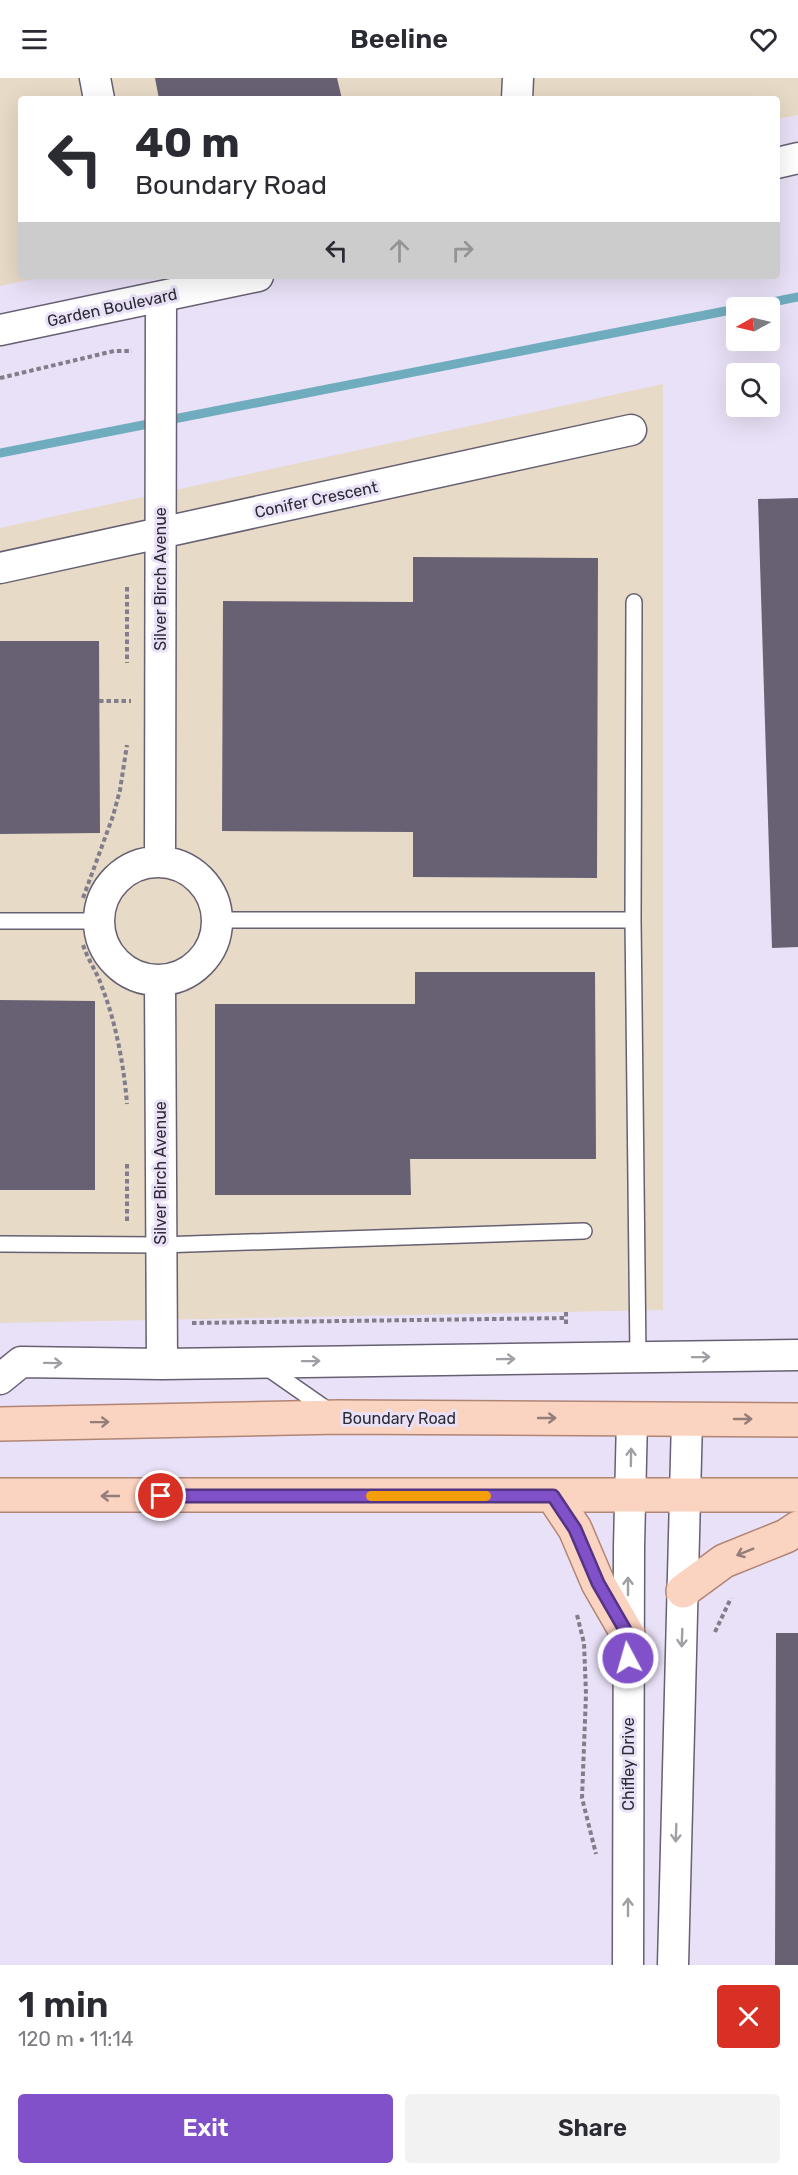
<!DOCTYPE html>
<meta charset="utf-8">
<style>
:root{--surface:#fff;--page:#f2f2f3;--text:#2b2b33;--muted:#7c7c81;--accent:#8151c9}
body{margin:0;font-family:Rubik,sans-serif;background:var(--page);color:var(--text);height:100vh;display:flex;flex-direction:column;font-size:22px;white-space:nowrap}
*{box-sizing:border-box;margin:0}
p{font-size:20px;color:var(--muted)}
.icon{flex:none;width:33px;height:33px;fill:none;stroke:currentColor;stroke-width:2;stroke-linecap:round;stroke-linejoin:round}
.map{position:relative;height:1887px;overflow:hidden}
.drawer{display:flex;flex-direction:column;background:var(--surface);flex:1}
.drawer>*{flex:none}
.hud{position:absolute;left:18px;top:18px;width:762px;height:183px;border-radius:6px;box-shadow:0 6px 24px #0002;background:#fff;color:var(--text);overflow:hidden}
.needle{width:39px;rotate:262deg}
.tools{position:absolute;left:726px;top:219px;display:grid;gap:12px}
.tools a{display:grid;place-items:center;width:54px;height:54px;border-radius:6px;background:var(--surface);box-shadow:0 6px 24px #0002;font-size:30px}
.pin{position:absolute;display:grid;place-items:center;width:51px;height:51px;color:#fff;margin:-26px;border:3px solid #fff;border-radius:50%;box-shadow:0 2px 6px #0007}
.me{position:absolute;width:66px;margin:-33px;rotate:354deg;stroke-linejoin:round;filter:drop-shadow(0 0 4px #0008)}
.turn{display:flex;align-items:center;gap:21px;height:126px;padding:0 18px;font-size:27px}
.turn .icon{width:78px;height:78px;stroke-width:2.5}
.turn b{display:block;font-size:42px;line-height:51px}
.lanes{display:flex;align-items:center;height:57px;padding:0 18px;background:#0003;justify-content:center;gap:30px;direction:ltr}
.lanes .off{opacity:.35}
.round{display:grid;place-items:center;flex:none;width:63px;height:63px;border-radius:6px;background:var(--page)}
.overview{display:flex;align-items:center;justify-content:space-between;height:102px;padding:0 18px}
h1{font-size:36px;font-weight:600;line-height:45px}
.cta{display:flex;gap:12px;margin-top:auto;padding:12px 18px}
.cta a{flex:1;height:69px;border-radius:6px;background:var(--accent);color:#fff;font-size:24px;font-weight:600;line-height:69px;text-align:center}
.cta a+a{background:var(--page);color:var(--text)}
header{display:flex;justify-content:space-between;align-items:center;height:78px;padding:0 18px;background:var(--surface);font-size:27px;font-weight:600}
.map>svg:first-child{display:block}
</style>
<header><svg class="icon" aria-label="menu" viewBox="0 0 24 24"><path d="M4 6h16M4 12h16M4 18h16"/></svg>Beeline<svg class="icon" aria-label="heart" viewBox="0 0 24 24"><path d="M12 20l-8-8c-3-5 5-10 8-4 3-6 11-1 8 4z"/></svg></header>
<div class="map">
<svg width="798" height="1887" viewBox="0 0 798 1887">
<rect width="100%" height="100%" fill="#e9e1f7"/>
<!-- industrial -->
<path fill="#e7dac6" d="M0,0H798V37L777,41V21H21V198H48L0,208Z
M663,306V1232L0,1245V450Z"/>
<g fill="none" stroke-linecap="round" stroke-linejoin="round">
<!-- stream -->
<path stroke="#6facbe" stroke-width="9" d="M743,230L798,219
M0,375L736,231"/>
</g>
<!-- building -->
<path fill="#686174" d="M155,0H337L342,21H159Z
M798,420V869L772,870L758,421Z
M413,479L598,480L597,800L413,799V754L222,753L223,523L413,524Z
M0,563H99L100,755L0,756Z
M415,894H595L596,1081H410L411,1117H215V926H415Z
M0,922L95,923V1112H0Z
M776,1555H798V1887H775Z"/>
<g fill="none" stroke-linecap="round" stroke-linejoin="round">
<defs>
<path id="service" d="M634,524L633,842L638,1279
M217,842H633
M0,843H98
M0,1166L160,1167L584,1153
M266,1289L332,1335"/>
<path id="minor" d="M95,0L99,21
M517,21L518,0
M777,85L798,80
M0,252L258,198
M0,490L631,352
M160,783L161,219
M99 843a59 59 0 1 1 118 0a59 59 0 1 1-118 0Z
M160,903L162,1286
M0,1301L21,1284L162,1286L798,1277
M628,1887L629,1469L632,1340
M673,1887L687,1341"/>
<path id="primary" d="M0,1346L339,1339L798,1342
M0,1417H798
M553,1418L575,1451L598,1505L628,1557
M683,1513L724,1483L786,1458L798,1450"/>
</defs>
<!-- service casing -->
<use href="#service" stroke="#666072" stroke-width="18"/>
<!-- minor casing -->
<use href="#minor" stroke="#666072" stroke-width="33"/>
<!-- primary casing -->
<use href="#primary" stroke="#b18574" stroke-width="36"/>
<!-- path -->
<path stroke="#827d8b" stroke-width="4" stroke-dasharray="4.5 3" stroke-linecap="butt" d="M0,300L114,273H132
M127,509V585
M99,623H131
M83,820L113,738L120,712L127,667
M83,867C88,882 97,894 102,909C116,945 124,988 127,1026
M127,1143V1085
M566,1234V1249
M192,1245L566,1240
M577,1537L584,1565L586,1616L582,1720L596,1776
M715,1554L731,1520"/>
<!-- service -->
<use href="#service" stroke="#fff" stroke-width="15"/>
<!-- minor -->
<use href="#minor" stroke="#fff" stroke-width="30"/>
<!-- primary -->
<use href="#primary" stroke="#fbd3c1" stroke-width="33"/>
</g>
<!-- one-way arrows -->
<defs><path id="oneway-shaft" d="M-6 0H5M1.5-3L5.5 0L1.5 3" fill="none" stroke-width="1.6" stroke-linecap="round" stroke-linejoin="round" transform="scale(1.5)"/></defs>
<g stroke="#a09fa3">
<use href="#oneway-shaft" transform="translate(701 1279) rotate(-1)"/>
<use href="#oneway-shaft" transform="translate(506 1281) rotate(-1)"/>
<use href="#oneway-shaft" transform="translate(311 1283) rotate(-1)"/>
<use href="#oneway-shaft" transform="translate(53 1285) rotate(1)"/>
<use href="#oneway-shaft" transform="translate(631 1379) rotate(-89)"/>
<use href="#oneway-shaft" transform="translate(628 1508) rotate(-90)"/>
<use href="#oneway-shaft" transform="translate(682 1560) rotate(92)"/>
<use href="#oneway-shaft" transform="translate(676 1755) rotate(92)"/>
<use href="#oneway-shaft" transform="translate(628 1829) rotate(-90)"/>
</g>
<g stroke="#947e7a">
<use href="#oneway-shaft" transform="translate(547 1340)"/>
<use href="#oneway-shaft" transform="translate(743 1341)"/>
<use href="#oneway-shaft" transform="translate(100 1344) rotate(-1)"/>
<use href="#oneway-shaft" transform="translate(110 1418) rotate(-180)"/>
<use href="#oneway-shaft" transform="translate(745 1474) rotate(158)"/>
</g>
<g fill="none" stroke-linecap="round" stroke-linejoin="round">
<defs>
<path id="route" d="M161,1418H553L575,1451L598,1505L628,1557V1580"/>
</defs>
<!-- route casing -->
<use href="#route" stroke="#543583" stroke-width="15"/>
<!-- route -->
<use href="#route" stroke="#8151c9" stroke-width="10"/>
<!-- slow -->
<path stroke="#f59e0b" stroke-width="10" d="M371,1418H486"/>
</g>
<g text-anchor="middle" stroke-width="6" stroke-linejoin="round" paint-order="stroke">
<!-- street labels -->
<g font-size="16" fill="#2d2a32" stroke="#e9e1f7">
<text transform="translate(112 229) rotate(-12)" y="6">Garden Boulevard</text>
<text transform="translate(316 421) rotate(-12)" y="6">Conifer Crescent</text>
<text transform="translate(160 501) rotate(-90)" y="6">Silver Birch Avenue</text>
<text transform="translate(160 1095) rotate(-90)" y="6">Silver Birch Avenue</text>
<text x="399" y="1346">Boundary Road</text>
<text transform="translate(628 1686) rotate(-90)" y="6">Chifley Drive</text>
</g>
</g>
</svg>
<div class="tools">
<a><svg class="needle" viewBox="-14 -14 28 28"><path d="M0-13l5 13h-10z" fill="#e53935"/><path d="M0 13l5-13h-10z" fill="#7c7c81"/></svg></a>
<a><svg class="icon" aria-label="search" viewBox="0 0 24 24"><circle cx="10" cy="10" r="6"/><path d="M15 15l6 6"/></svg></a>
</div>
<div class="pin" style="left:161px;top:1418px;background:#d93025"><svg class="icon" aria-label="arrive" viewBox="0 0 24 24"><path d="M6 21V4h12l-3 4 3 4H6"/></svg></div>
<svg class="me" style="left:628px;top:1580px" viewBox="-20 -20 40 40"><circle r="17" fill="#8151c9" stroke="#fff" stroke-width="3"/><path d="M0-11L8 9 0 5-8 9z" fill="#fff"/></svg>
<div class="hud">
<div class="turn"><svg class="icon" aria-label="left" viewBox="0 0 24 24"><path d="M17 20v-9H6M10 6l-5 5 5 5"/></svg><div><b>40 m</b>Boundary Road</div></div>
<div class="lanes"><svg class="icon" aria-label="left" viewBox="0 0 24 24"><path d="M17 20v-9H6M10 6l-5 5 5 5"/></svg><svg class="icon off" aria-label="ahead" viewBox="0 0 24 24"><path d="M12 20V5M6 11l6-6 6 6"/></svg><svg class="icon off" aria-label="right" viewBox="0 0 24 24"><path d="M7 20v-9h11M14 6l5 5-5 5"/></svg></div>
</div>
</div>
<section class="drawer">
<div class="overview"><div><h1>1 min</h1><p>120 m · 11:14</p></div><a class="round" style="background:#d93025;color:#fff"><svg class="icon" aria-label="close" viewBox="0 0 24 24"><path d="M6 6l12 12M18 6L6 18"/></svg></a></div>
<div class="cta"><a>Exit</a><a>Share</a></div>
</section>
